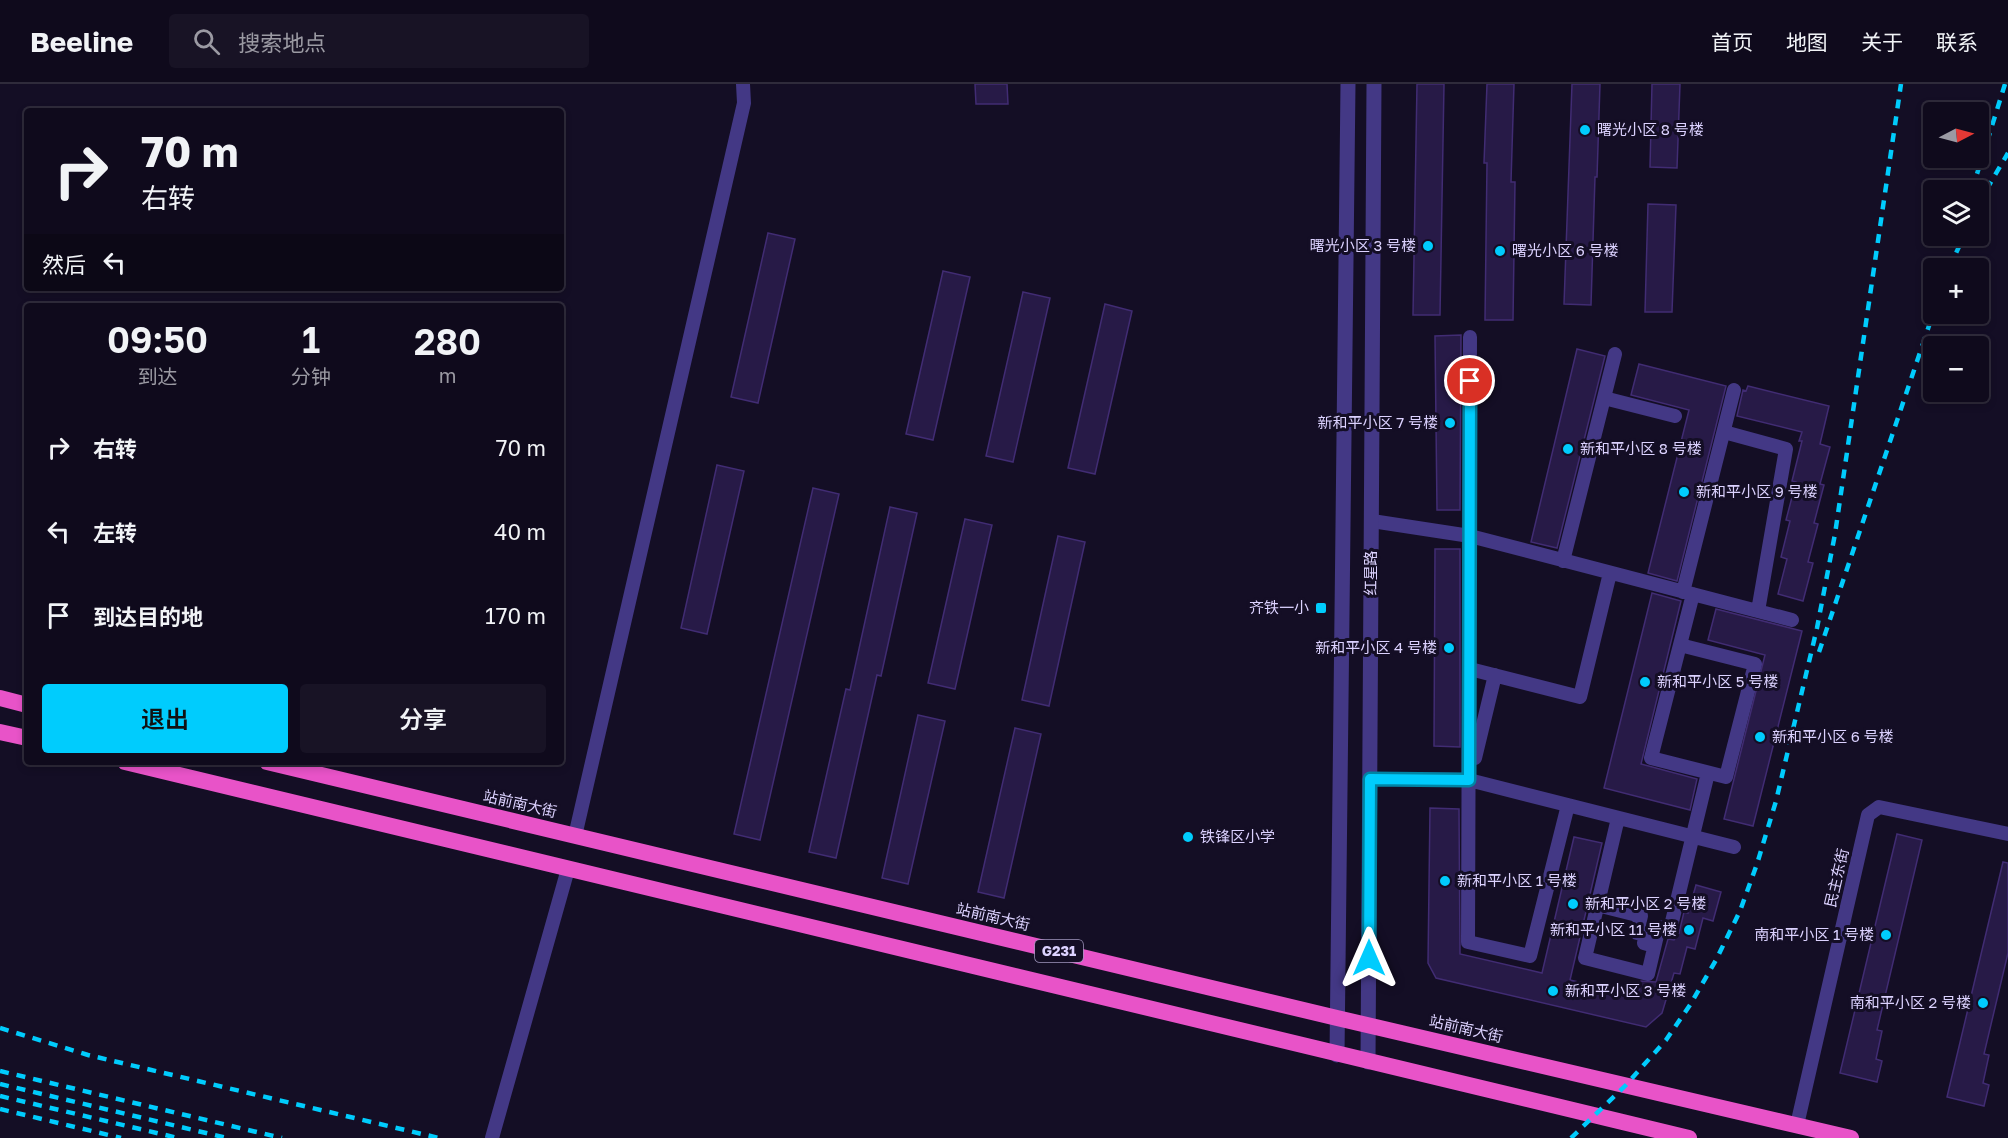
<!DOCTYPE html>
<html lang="zh">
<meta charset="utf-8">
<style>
:root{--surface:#0f0a1c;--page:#181325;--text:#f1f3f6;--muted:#9b9aa3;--line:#2f2b3b;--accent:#00ccfd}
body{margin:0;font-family:"Golos Text","Noto Sans SC",sans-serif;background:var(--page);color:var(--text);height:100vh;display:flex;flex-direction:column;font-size:22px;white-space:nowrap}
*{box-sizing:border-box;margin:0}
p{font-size:20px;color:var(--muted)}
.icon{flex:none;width:33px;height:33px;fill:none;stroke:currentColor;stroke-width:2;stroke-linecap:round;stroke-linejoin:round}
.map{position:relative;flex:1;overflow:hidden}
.drawer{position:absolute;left:24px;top:219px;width:540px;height:462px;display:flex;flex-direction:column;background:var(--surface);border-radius:6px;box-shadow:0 3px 9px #0003,0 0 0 2px var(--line)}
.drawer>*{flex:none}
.banner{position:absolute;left:24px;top:24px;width:540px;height:183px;border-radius:6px;box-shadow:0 3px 9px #0003,0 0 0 2px var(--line);background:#0f0a1c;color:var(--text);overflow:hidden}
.needle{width:39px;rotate:84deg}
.controls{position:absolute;left:1923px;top:18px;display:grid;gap:12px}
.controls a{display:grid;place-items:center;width:66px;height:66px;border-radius:6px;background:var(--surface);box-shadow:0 3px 9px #0003,0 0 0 2px var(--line);font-size:30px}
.pin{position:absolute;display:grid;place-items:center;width:51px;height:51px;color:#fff;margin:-26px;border:3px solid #fff;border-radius:50%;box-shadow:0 2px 6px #0007}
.me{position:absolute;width:66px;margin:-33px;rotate:0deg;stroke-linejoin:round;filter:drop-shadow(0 0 4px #0008)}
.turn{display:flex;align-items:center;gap:21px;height:126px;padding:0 18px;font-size:27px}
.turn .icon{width:78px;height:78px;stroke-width:2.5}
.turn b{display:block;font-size:42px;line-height:51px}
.then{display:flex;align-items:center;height:57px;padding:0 18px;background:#0003;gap:12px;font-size:22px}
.eta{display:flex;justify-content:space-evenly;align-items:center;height:102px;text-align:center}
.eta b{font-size:36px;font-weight:600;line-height:42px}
.cta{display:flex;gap:12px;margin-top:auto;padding:12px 18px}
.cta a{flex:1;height:69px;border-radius:6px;background:var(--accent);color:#111;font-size:24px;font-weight:600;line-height:69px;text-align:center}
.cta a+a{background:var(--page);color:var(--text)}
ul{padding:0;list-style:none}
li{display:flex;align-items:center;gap:18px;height:84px;padding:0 18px}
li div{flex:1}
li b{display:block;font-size:22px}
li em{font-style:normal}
header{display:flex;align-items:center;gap:36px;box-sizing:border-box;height:84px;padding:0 30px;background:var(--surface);border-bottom:2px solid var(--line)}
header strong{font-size:28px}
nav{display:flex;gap:33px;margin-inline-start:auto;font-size:21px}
.search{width:420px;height:54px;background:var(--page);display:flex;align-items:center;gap:15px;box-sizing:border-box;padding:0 21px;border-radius:6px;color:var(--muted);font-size:22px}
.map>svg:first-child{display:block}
</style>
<header>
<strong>Beeline</strong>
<div class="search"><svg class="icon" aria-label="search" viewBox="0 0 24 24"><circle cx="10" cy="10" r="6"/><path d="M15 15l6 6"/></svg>搜索地点</div>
<nav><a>首页</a><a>地图</a><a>关于</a><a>联系</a></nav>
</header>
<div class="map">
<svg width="2008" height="1054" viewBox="0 0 2008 1054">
<rect width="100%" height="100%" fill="#140e25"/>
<!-- building -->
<path fill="#271a47" stroke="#412c73" stroke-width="1.5" d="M975,0H1007L1008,20H976Z
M1417,0H1444L1440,231H1413Z
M1487,0H1514L1511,98H1515L1513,236H1485L1487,79H1484Z
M1572,0H1600L1597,93H1595L1591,221L1564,220Z
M1652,0H1680L1677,84L1650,83Z
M1648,120L1676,121L1672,228H1645Z
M768,149L795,155L758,319L731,313Z
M943,187L970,193L933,356L906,350Z
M1023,208L1050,214L1013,378L986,372Z
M1105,220L1132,227L1095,390L1068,384Z
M1461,251L1460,426H1437L1435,252Z
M1577,265L1605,272L1557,464L1531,458Z
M1639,280L1726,302L1677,497L1648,489L1689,326L1631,311Z
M1748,302L1829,322L1820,360L1830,363L1820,400L1824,401L1814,439L1818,440L1808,478L1813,479L1803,517L1778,510L1787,475L1781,473L1790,437L1786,436L1796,398L1792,397L1802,357H1799L1802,348L1737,332L1743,306L1746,307Z
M717,381L744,387L707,550L681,544Z
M813,404L839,410L760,756L734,750Z
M890,423L917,429L881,592L877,591L836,774L809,768L846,605L850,606Z
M965,435L992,441L955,605L928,599Z
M1058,452L1085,458L1049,622L1022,616Z
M1435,465H1460V663L1434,662Z
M1652,509L1681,517L1641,680L1697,695L1690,726L1604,704Z
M1716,525L1802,547L1753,742L1724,735L1765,571L1708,556Z
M918,631L945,637L908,800L882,794Z
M1015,644L1041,650L1004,814L978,808Z
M1430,724L1459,725L1460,870L1542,889L1574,753L1602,759L1570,896L1637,912L1641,897L1656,898L1668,855L1674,856L1679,849L1684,828L1688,829L1696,801L1721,808L1713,837L1703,834L1695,865L1687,863L1680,890L1674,889L1662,929L1646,943L1436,894L1428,879Z
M1897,750L1922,756L1877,946L1882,947L1876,975L1882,977L1877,998L1840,989Z
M2003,778L2008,779V869L1984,970L1989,971L1983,999L1989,1001L1984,1022L1947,1013Z"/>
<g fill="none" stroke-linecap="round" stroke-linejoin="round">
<!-- minor -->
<path stroke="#433885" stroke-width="14" d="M1470,253L1468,858L1530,872L1568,721
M1604,314L1675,332
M1724,348L1786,365L1758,527
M1372,437L1470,452L1792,536
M1563,477L1615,270
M1683,508L1734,306
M1680,561L1755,580L1726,693L1651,674L1693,510
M1470,585L1580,613L1610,489
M1475,674L1495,591
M1370,695L1469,696L1734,763
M1618,734L1585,874L1648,890L1659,843L1670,846L1708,689
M575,752L744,19L743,0
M1597,821L1641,832L1637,849L1646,851L1644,859L1654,862
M1797,1041L1868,731L1879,723L2008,750
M492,1054L568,785"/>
<!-- tertiary -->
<path stroke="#433885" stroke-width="15" d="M1337,971L1348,0
M1368,978L1374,0"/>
<!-- trunk -->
<path stroke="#e853c8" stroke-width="16" d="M0,614L27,621
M0,648L27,654
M125,678L1689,1054
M267,678L1337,934L1851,1054"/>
<!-- rail -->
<path stroke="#00ccfd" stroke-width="4.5" stroke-dasharray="9 8" stroke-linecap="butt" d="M1972,106L2005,0
M1978,120L2008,69
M1949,184L1964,152
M1819,568L1934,227
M0,944L88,971L439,1054
M0,987L282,1054
M0,1000L227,1054
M0,1012L178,1054
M0,1025L121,1054
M1571,1054L1626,1001L1666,956L1690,921L1716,876L1740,827L1757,780L1776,717L1817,544L1835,450L1901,0"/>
</g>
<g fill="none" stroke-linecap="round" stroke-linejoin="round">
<defs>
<path id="route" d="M1369,874L1370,695L1469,696L1470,297"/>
</defs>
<!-- route casing -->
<use href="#route" stroke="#0085a4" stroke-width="15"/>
<!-- route -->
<use href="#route" stroke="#00ccfd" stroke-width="10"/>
</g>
<!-- markers -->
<g fill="#00ccfd" stroke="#140e25" stroke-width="2">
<circle cx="1585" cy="46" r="6"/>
<circle cx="1428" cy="162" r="6"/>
<circle cx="1500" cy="167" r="6"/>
<circle cx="1450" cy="339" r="6"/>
<circle cx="1568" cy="365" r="6"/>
<circle cx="1684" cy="408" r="6"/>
<rect x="1315" y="518" width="12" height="12" rx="3"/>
<circle cx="1449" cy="564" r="6"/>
<circle cx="1645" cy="598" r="6"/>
<circle cx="1760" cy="653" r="6"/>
<circle cx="1188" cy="753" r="6"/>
<circle cx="1445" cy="797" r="6"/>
<circle cx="1573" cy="820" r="6"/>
<circle cx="1689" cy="846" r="6"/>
<circle cx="1886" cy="851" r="6"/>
<circle cx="1553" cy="907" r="6"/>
<circle cx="1983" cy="919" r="6"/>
</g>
<g text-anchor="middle" stroke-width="6" stroke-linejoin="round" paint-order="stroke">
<!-- shield labels -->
<rect fill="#140e25" stroke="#a097be" stroke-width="1.5" x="1035" y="856" width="48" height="22" rx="4.5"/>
<g font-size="14" font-weight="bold" fill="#dcd2ff">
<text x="1059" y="872">G231</text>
</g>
<!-- poi labels -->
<g font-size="15" fill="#dcd2ff" stroke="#140e25" text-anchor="start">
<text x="1597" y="51">曙光小区 8 号楼</text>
<text x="1416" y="167" text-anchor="end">曙光小区 3 号楼</text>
<text x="1512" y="172">曙光小区 6 号楼</text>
<text x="1438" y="344" text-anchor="end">新和平小区 7 号楼</text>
<text x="1580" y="370">新和平小区 8 号楼</text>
<text x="1696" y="413">新和平小区 9 号楼</text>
<text x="1309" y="529" text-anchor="end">齐铁一小</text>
<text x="1437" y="569" text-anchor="end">新和平小区 4 号楼</text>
<text x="1657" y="603">新和平小区 5 号楼</text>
<text x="1772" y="658">新和平小区 6 号楼</text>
<text x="1200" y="758">铁锋区小学</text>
<text x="1457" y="802">新和平小区 1 号楼</text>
<text x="1585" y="825">新和平小区 2 号楼</text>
<text x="1677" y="851" text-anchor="end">新和平小区 11 号楼</text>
<text x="1874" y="856" text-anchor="end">南和平小区 1 号楼</text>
<text x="1565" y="912">新和平小区 3 号楼</text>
<text x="1971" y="924" text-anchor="end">南和平小区 2 号楼</text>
</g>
<!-- street labels -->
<g font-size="15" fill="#dcd2ff" stroke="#140e25">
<text transform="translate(1371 489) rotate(-90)" y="5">红星路</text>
<text transform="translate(520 720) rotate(13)" y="5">站前南大街</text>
<text transform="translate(1837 794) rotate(-77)" y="5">民主东街</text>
<text transform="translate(993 833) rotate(13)" y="5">站前南大街</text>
<text transform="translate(1466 945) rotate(13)" y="5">站前南大街</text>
</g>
</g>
</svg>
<div class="controls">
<a><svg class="needle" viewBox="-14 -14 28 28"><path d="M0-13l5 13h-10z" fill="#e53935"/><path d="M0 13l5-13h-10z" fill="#9b9aa3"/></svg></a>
<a><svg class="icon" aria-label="layers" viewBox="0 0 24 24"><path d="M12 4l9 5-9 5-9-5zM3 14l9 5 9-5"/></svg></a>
<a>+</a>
<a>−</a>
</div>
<div class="pin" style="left:1470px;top:297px;background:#d93025"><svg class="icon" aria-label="arrive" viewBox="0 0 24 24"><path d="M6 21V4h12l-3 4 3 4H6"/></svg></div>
<svg class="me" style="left:1369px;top:874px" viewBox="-20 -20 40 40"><path d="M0-17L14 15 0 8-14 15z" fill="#00ccfd" stroke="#fff" stroke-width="4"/></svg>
<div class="banner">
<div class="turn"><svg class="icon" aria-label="right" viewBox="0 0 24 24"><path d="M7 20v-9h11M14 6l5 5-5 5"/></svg><div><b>70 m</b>右转</div></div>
<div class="then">然后<svg class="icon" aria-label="left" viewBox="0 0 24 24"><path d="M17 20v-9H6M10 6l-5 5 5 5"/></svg></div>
</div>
<section class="drawer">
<div class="eta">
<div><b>09:50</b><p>到达</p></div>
<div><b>1</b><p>分钟</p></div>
<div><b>280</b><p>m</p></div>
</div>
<ul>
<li><svg class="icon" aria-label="right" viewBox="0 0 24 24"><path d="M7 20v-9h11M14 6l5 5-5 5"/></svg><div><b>右转</b></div><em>70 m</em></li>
<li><svg class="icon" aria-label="left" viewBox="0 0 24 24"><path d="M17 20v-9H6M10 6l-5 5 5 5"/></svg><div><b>左转</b></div><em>40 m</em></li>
<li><svg class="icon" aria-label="arrive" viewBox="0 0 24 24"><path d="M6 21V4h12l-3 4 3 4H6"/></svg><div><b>到达目的地</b></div><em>170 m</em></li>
</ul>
<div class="cta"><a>退出</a><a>分享</a></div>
</section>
</div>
